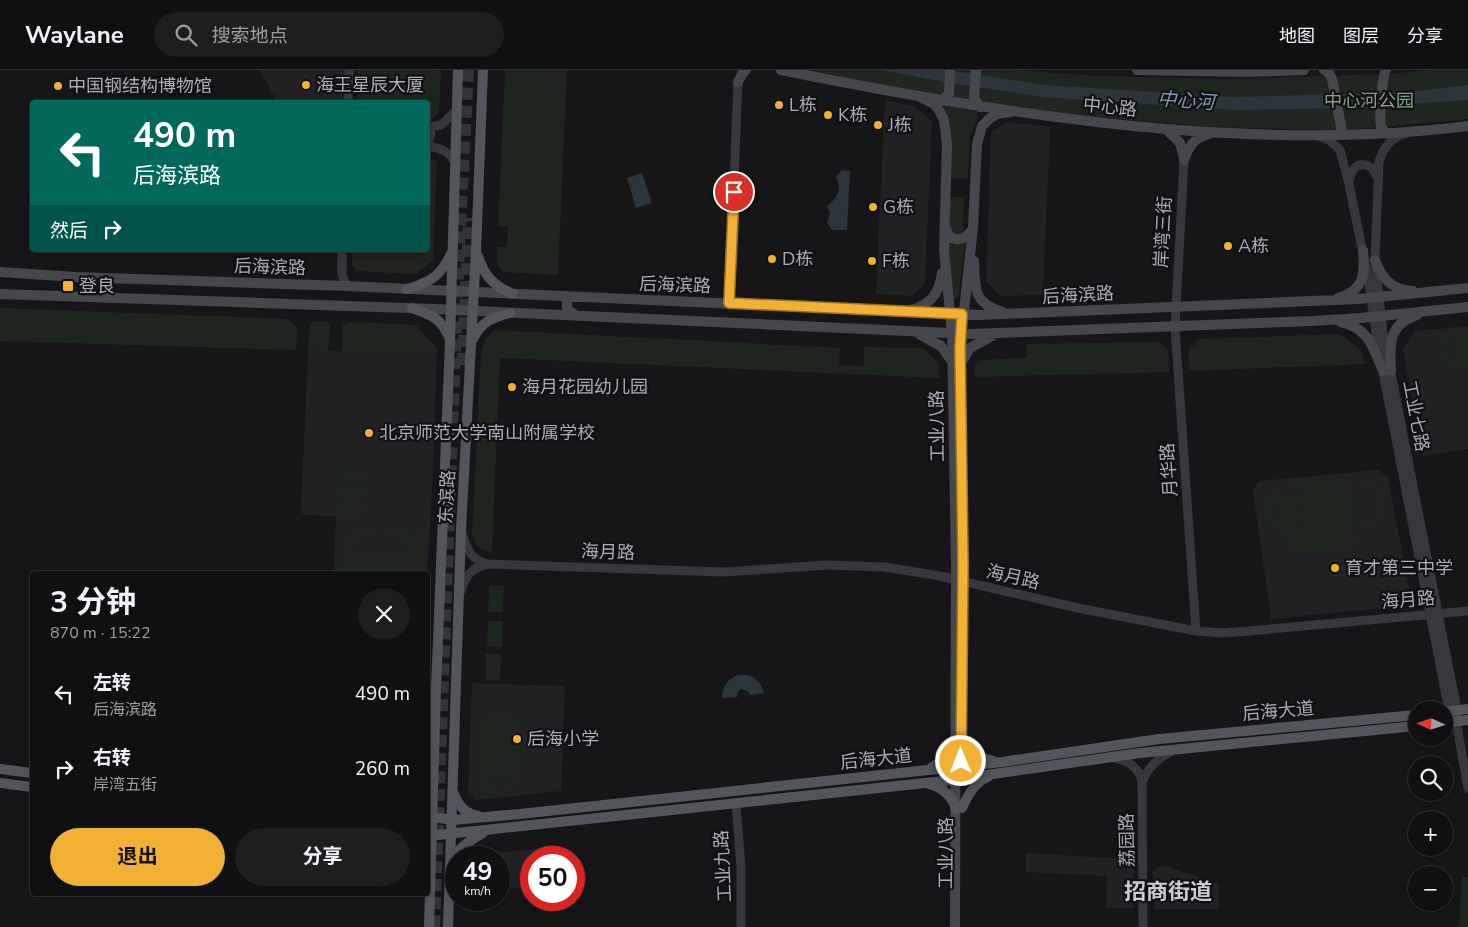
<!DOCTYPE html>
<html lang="zh">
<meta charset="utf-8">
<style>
:root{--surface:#101012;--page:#1e1e20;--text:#f1f3f6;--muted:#9c9d9f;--line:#303032;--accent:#f2b134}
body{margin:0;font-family:"Nunito Sans","Noto Sans SC",sans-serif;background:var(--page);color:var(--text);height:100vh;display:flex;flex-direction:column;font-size:19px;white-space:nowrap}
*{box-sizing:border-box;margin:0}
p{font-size:16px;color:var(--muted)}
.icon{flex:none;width:28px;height:28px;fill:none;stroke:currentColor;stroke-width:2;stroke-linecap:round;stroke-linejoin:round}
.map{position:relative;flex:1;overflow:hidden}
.sheet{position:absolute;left:30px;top:501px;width:400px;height:325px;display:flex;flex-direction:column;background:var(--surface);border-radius:5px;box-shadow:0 2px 8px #0003,0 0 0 1px var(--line)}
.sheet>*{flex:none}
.hud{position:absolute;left:30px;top:30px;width:400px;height:152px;border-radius:5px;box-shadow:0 2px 8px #0003,0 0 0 1px var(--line);background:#00695c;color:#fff;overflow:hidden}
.needle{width:32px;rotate:273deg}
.buttons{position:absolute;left:1408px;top:631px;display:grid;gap:10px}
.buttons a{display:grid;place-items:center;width:45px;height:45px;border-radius:50%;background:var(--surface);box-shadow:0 2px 8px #0003,0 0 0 1px var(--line);font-size:25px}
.speed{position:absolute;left:445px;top:776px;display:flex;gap:10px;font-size:25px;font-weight:700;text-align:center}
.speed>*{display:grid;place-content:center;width:65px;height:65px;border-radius:50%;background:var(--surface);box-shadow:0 2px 8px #0003,0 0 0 1px var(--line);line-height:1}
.speed small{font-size:12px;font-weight:400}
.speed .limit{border:8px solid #d22;background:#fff;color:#111}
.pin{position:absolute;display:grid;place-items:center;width:42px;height:42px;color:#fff;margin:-21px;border:2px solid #fff;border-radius:50%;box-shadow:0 1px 5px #0007}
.me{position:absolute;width:55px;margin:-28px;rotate:359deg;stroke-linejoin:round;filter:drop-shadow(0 0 4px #0008)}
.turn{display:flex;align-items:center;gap:18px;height:105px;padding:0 20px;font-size:22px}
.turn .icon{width:65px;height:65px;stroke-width:2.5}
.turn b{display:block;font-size:35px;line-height:42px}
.then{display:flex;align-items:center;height:48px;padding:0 20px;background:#0003;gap:10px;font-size:19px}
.round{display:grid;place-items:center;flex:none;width:52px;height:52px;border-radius:26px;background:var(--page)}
.head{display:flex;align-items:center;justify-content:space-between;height:85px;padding:0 20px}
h1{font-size:30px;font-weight:700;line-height:38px}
.primary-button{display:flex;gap:10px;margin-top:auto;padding:10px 20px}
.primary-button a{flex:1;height:58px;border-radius:30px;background:var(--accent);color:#111;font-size:20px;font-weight:700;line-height:58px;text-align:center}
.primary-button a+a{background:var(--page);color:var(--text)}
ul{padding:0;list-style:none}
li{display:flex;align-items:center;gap:15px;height:75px;padding:0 20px}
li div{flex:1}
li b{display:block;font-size:19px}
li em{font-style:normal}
header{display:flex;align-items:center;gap:30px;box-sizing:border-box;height:70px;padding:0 25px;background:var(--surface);border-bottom:1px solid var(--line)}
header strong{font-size:24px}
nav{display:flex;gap:28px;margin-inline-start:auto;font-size:18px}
.search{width:350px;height:45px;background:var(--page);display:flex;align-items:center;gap:12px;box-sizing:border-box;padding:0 18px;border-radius:28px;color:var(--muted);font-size:19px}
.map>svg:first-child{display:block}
</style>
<header>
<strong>Waylane</strong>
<div class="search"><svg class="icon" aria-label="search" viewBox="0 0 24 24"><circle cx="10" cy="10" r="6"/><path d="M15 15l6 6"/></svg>搜索地点</div>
<nav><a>地图</a><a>图层</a><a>分享</a></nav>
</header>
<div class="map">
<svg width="1468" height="857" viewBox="0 0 1468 857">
<rect width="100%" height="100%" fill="#161618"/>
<!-- built -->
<path fill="#222225" d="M260,0H344L342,32H277Z
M885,30L914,36L932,51L925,213L913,226L876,224Z
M1007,52L1050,57L1043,225L1001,226L986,211L991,62Z
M1468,256V379L1423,386L1403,279L1415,261Z
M308,280L437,286L431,444L427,504H334L336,448L334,446L304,445L301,441Z
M1378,400L1388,407L1411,528L1404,536L1271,549L1253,421L1259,411Z
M472,613L565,616L561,721L477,730L468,721Z
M550,777L552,787L531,788V817L499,820V788L488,787V784Z
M1026,783L1125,789L1131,794L1133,800V838H1106L1107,806L1026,802Z
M1162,795L1213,812H1218L1219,839H1155V817L1152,802Z"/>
<!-- green -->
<path fill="#1e261f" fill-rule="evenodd" d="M358,0H438L441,2L439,42L433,48L428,47V32H357Z
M505,0H567L558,205L503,202L497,195V177H507L508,157L498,156Z
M809,0H1019L1096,6L1225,9L1387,4L1431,0H1468V49L1374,58L1328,60L1215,57L1107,48L1014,38L881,15Z
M945,36L977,41L978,47L970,66L968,109L949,108L950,54L943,39Z
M428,86L437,92L433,190L416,204L356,201L352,195V180H428Z
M950,127H964L963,161L961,165L949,162Z
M966,169L958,229H953L948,171Z
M0,238L288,249L297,257L296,280L0,271Z
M314,251H326L330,255L328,281L308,280L309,257Z
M349,252L416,255L437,279V286L342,282L343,255Z
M1468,259V297C1448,299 1428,291 1441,268L1427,269L1426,263ZM1455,266L1457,292V293L1448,290L1443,281L1446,271Z
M495,260L840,278L839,295L864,296V277L923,278L939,294V308L500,288L492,482C480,481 476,476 472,465L481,282L485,269Z
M1340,264L1361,280L1365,294L1189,301L1188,280L1200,269Z
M1159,272L1168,279L1170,302L974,307L975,295L981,290L1026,288L1027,274Z
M341,399L367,400L366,414L340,413Z
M1361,407C1390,411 1394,445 1369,458C1354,462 1292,469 1280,464C1269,459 1263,447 1265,435C1267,424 1276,418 1286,415ZM1357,413C1386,412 1389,452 1353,455L1348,414ZM1301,419L1305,459C1298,460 1291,461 1284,460C1270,455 1265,437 1275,427L1277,440L1301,438L1300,424L1276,426L1281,422Z
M340,417L366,418L365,431L340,430Z
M339,434L365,435L364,449L339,448Z
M1301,440L1302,453L1278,456L1277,442Z
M376,454C393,454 405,459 416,472L417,457L426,458L423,504H340C341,474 344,462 376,454ZM376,461C394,460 408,469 415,486L347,483C351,470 364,464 376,461Z
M1357,463L1358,478L1287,484L1286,470Z
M489,516H504L503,542H488Z
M488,551H503L502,577L487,576Z
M486,584H501L500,610H486Z
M502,640C513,642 520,648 522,659C521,678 527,724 501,726C493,727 485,723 481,716C477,707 478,660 483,651C487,644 494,641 502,640ZM500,646L510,650L515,660L512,711L504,719L497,720L490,716L485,707L487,659L493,649Z
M491,652L512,653V660H500L514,661L512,707L486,706L488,660H491Z
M1462,806L1468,807V857H1459Z"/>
<!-- water -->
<path fill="#2c353c" d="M881,0H948L1045,15L1234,27L1408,22L1468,15V30L1349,38L1236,40L1043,27L956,14Z
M842,100L850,101L847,160H832L827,153L830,143L827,136C838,129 842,118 836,107Z
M642,103L652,133L636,138L627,108Z
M738,605C752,603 761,610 764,623L750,625L748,621L741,619L738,622L737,627L722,628C722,617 727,609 738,605Z"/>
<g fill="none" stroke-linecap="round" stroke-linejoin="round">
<!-- motorway-tunnel -->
<path stroke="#333438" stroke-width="12" stroke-dasharray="12 6" stroke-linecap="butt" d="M463,295L469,148
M434,857L458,199L468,0"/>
<!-- tertiary -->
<path stroke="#37383d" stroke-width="9" d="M348,32L349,0
M428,57L441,55L457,40
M428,59L431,64L428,73
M1405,64C1390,68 1383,78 1379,92L1375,190L1383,262L1457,640L1456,651L1468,718
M1319,66L1329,70L1340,80L1349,114L1369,213L1378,277L1449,641L1453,647
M428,77C440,77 449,81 455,93
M1184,90L1175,257L1196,561
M1349,111C1351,92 1370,88 1377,107
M342,180V205L347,216
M729,233L738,12
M462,463C468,480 469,489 488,494L724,502L826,495L885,497L940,506L1078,538L1196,561L1223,563L1249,561L1468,541
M461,521C466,505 471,498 488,494
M1115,688C1129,691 1139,697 1142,712L1143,857
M1142,712C1148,697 1158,688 1172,681
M736,734L741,797V857"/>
<!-- secondary -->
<path stroke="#45474d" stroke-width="10" d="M781,0C909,26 1036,48 1166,59C1266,67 1368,69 1468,56
M976,0L974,28L980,37
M1137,0L1247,2L1304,0
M1324,0L1329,3L1332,9L1341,56V61L1337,65
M1386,0C1382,6 1379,50 1381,57C1382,60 1384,61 1387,63
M738,12L742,4L746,0
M920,27L934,34L939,40L944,50L947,74L944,180L952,263L956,494L955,857
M942,31L949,24L950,0
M1166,59L1180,73L1184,88
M1184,90C1189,76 1194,68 1209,64
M945,158L950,167C960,172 967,168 973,158
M1375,190C1382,209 1392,220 1413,221
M974,191C975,219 973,233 1003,242
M0,202L76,207L347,216L979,245L1358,229L1468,218
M0,224L435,239L971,264L1312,251L1361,248L1468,237
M567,226V239L577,246
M1338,228C1365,220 1365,204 1363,180
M911,240C931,234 939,224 942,203
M1341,252C1369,258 1373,278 1383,301
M919,264L941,276L951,290
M961,293L970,278L992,266
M1391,301C1390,275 1387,255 1417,245
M960,371V277L973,158L977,74L982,56L989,49L997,44L1011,42
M961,393L963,519"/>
<!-- primary -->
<path stroke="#53555c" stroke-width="10" d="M478,186C484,206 494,216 513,224
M407,219C431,212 441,206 452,182
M412,238C432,245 441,248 450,269
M473,269C481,252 493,247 510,243
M1444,642L1468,639
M1444,653L1468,650
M960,667C968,681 978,688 993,691
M931,698L945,689L955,669
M0,699L32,703
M0,713L32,717
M929,714C944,718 952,726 956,739
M454,724C459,736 464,743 478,746
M962,738C968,725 974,713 988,707
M428,746L452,750L520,744L1002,692L1159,669L1416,645
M428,766L944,711L1140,683L1416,656
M451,793C458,778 469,771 483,763
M429,857L436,619L450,271L458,0
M448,857L461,460L476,182L483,0"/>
</g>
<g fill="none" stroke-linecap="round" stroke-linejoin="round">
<defs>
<path id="route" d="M734,122L729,233L962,244L960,278L963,495L961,691"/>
</defs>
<!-- route casing -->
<use href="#route" stroke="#9d7322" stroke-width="12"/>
<!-- route -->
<use href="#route" stroke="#f2b134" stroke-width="9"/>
</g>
<!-- markers -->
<g fill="#f2b134" stroke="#111113" stroke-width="2">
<circle cx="306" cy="15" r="5"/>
<circle cx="58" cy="16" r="5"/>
<circle cx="779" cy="35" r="5"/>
<circle cx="828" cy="45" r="5"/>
<circle cx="878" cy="55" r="5"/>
<circle cx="873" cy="137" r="5"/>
<circle cx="1228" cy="176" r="5"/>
<circle cx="772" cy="189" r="5"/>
<circle cx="872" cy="191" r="5"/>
<rect x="62" y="210" width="12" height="12" rx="2.5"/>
<circle cx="512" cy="317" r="5"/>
<circle cx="369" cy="363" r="5"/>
<circle cx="1335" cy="498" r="5"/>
<circle cx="517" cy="669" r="5"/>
</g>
<g text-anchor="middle" stroke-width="4.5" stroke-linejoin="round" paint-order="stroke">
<!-- poi labels -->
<g font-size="18" fill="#a8adb8" stroke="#111113" text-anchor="start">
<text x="316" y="21">海王星辰大厦</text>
<text x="68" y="22">中国钢结构博物馆</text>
<text x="789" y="41">L栋</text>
<text x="838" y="51">K栋</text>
<text x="888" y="61">J栋</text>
<text x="883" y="143">G栋</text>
<text x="1238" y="182">A栋</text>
<text x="782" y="195">D栋</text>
<text x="882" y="197">F栋</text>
<text x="79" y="222">登良</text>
<text x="522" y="323">海月花园幼儿园</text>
<text x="379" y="369">北京师范大学南山附属学校</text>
<text x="1345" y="504">育才第三中学</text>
<text x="527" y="675">后海小学</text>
</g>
<!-- park labels -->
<g font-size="18" fill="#7fa381" stroke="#111113">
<text x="1369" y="37">中心河公园</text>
</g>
<!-- street labels -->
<g font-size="18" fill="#a8adb8" stroke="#111113">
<text transform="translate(1110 37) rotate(6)" y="6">中心路</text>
<text transform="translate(1163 162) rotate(-87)" y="6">岸湾三街</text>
<text transform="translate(270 197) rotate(2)" y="6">后海滨路</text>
<text transform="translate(675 215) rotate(2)" y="6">后海滨路</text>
<text transform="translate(1078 225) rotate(-3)" y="6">后海滨路</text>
<text transform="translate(1416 346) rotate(79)" y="6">工业七路</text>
<text transform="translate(937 356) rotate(-91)" y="6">工业八路</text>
<text transform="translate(1169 400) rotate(-94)" y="6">月华路</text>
<text transform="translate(447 427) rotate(-87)" y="6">东滨路</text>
<text transform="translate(608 482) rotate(2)" y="6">海月路</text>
<text transform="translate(1013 507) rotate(13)" y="6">海月路</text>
<text transform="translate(1408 530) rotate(-5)" y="6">海月路</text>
<text transform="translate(1278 641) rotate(-5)" y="6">后海大道</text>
<text transform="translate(876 689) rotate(-6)" y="6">后海大道</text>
<text transform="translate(1127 770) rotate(-91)" y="6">荔园路</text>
<text transform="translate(946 783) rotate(-90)" y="6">工业八路</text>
<text transform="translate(723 796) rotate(-93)" y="6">工业九路</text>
</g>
<!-- water labels -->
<g font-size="19" font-style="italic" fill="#7f9bb3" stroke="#111113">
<text transform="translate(1186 30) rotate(4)" y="7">中心河</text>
</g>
<!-- district labels -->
<g font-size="22" font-weight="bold" fill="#c9ccd4" stroke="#111113">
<text x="1168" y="829">招商街道</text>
</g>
</g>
</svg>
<div class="buttons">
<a><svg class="needle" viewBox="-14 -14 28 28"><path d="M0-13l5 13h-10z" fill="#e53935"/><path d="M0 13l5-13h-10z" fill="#9c9d9f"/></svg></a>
<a><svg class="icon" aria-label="search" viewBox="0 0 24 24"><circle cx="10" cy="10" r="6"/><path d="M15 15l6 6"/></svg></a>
<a>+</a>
<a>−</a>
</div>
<div class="speed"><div>49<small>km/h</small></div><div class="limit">50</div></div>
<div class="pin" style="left:734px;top:122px;background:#d93025"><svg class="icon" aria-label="arrive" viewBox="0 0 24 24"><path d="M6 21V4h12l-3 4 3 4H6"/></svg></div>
<svg class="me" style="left:961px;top:691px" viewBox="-20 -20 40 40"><circle r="17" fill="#f2b134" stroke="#fff" stroke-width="3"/><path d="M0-11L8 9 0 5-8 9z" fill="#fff"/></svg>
<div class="hud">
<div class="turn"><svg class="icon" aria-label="left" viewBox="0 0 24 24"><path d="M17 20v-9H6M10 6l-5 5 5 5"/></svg><div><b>490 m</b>后海滨路</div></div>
<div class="then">然后<svg class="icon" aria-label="right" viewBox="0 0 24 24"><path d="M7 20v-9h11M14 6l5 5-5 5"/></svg></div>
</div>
<section class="sheet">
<div class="head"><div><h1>3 分钟</h1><p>870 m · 15:22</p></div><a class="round"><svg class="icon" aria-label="close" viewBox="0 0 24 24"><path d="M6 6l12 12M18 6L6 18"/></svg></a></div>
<ul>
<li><svg class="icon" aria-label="left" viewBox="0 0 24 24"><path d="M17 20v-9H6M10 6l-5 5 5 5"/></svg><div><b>左转</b><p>后海滨路</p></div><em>490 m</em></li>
<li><svg class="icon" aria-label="right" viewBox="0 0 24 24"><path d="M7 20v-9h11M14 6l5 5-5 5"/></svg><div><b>右转</b><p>岸湾五街</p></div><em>260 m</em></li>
</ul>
<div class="primary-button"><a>退出</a><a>分享</a></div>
</section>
</div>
